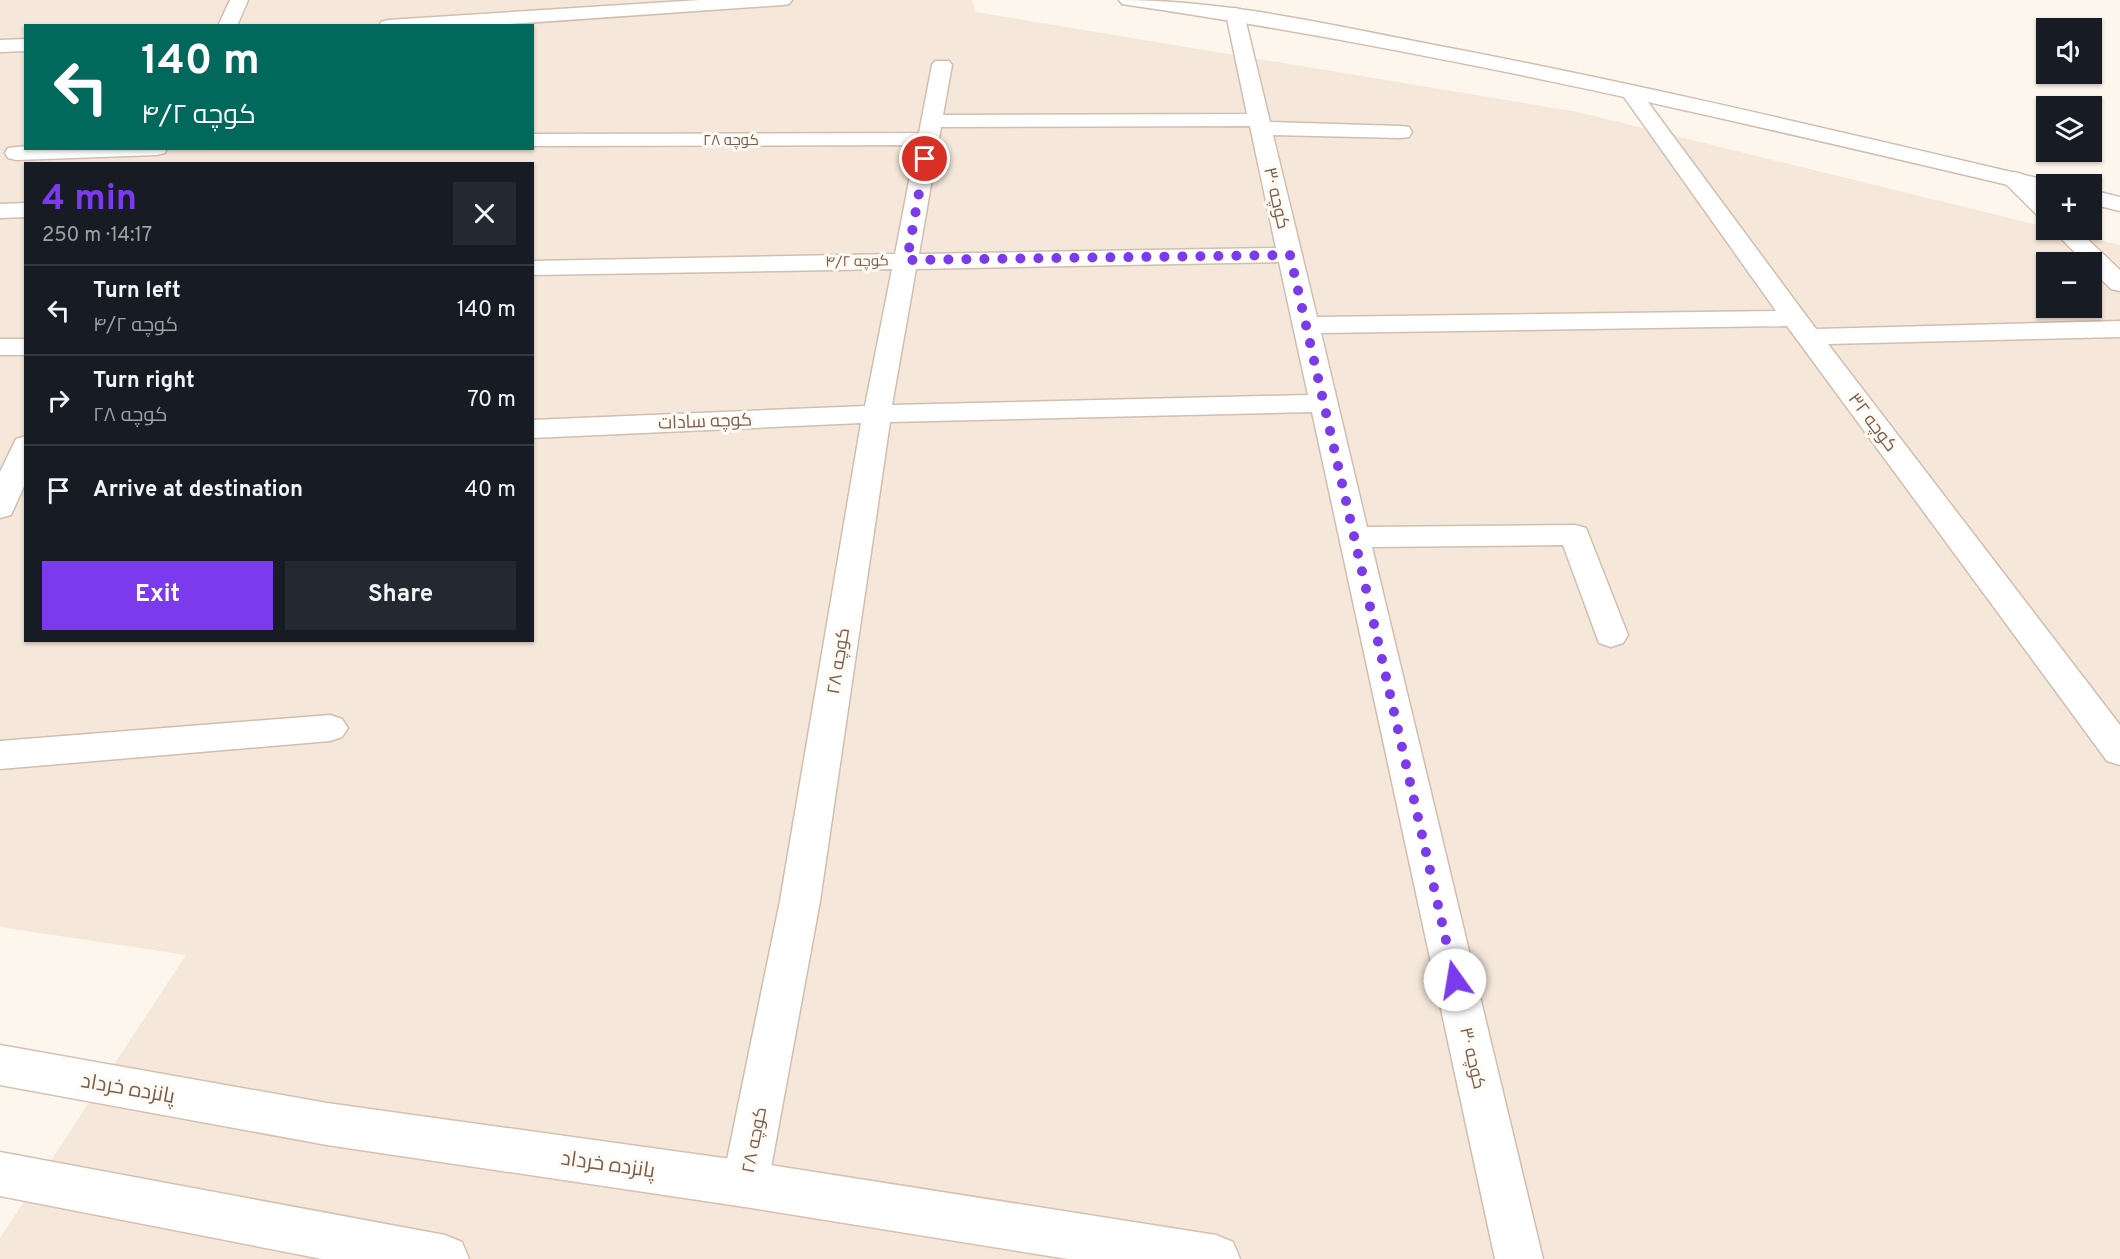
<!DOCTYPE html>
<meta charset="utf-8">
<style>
:root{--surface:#171b24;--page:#242831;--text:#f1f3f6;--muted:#9ea1a6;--line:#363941;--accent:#7c3aed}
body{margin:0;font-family:Overpass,Cairo,sans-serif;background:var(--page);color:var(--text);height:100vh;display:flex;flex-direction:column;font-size:22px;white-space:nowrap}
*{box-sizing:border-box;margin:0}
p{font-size:20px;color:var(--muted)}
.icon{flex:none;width:33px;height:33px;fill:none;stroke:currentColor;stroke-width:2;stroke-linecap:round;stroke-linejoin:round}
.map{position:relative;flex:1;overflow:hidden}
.side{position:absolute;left:24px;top:162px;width:510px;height:480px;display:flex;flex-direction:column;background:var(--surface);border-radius:0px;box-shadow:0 2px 4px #0004}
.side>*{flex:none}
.banner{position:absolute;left:24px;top:24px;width:510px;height:126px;border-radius:0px;box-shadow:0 2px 4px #0004;background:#00695c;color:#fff;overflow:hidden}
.tools{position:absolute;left:2036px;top:18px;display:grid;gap:12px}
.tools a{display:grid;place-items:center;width:66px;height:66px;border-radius:0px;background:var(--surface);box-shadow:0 2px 4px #0004;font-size:30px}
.pin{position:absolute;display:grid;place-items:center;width:51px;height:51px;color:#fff;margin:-26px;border:3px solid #fff;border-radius:50%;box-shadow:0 2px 6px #0007}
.me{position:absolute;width:66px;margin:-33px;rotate:347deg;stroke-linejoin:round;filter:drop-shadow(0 0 4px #0008)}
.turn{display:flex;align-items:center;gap:21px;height:126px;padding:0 18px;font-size:27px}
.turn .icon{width:78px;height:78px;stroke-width:2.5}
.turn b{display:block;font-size:42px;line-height:51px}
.round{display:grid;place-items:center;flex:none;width:63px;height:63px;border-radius:0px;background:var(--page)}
.headline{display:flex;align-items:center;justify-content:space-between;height:102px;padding:0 18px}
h1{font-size:36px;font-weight:700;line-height:45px;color:var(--accent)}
.primary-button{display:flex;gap:12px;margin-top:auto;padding:12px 18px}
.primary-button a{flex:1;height:69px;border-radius:0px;background:var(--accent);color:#fff;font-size:24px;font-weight:700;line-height:69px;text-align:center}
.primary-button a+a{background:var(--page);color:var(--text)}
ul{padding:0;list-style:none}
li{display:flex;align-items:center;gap:18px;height:90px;padding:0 18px;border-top:2px solid var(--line)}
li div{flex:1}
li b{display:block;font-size:22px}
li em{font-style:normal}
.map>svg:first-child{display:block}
</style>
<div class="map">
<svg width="2120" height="1259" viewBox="0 0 2120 1259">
<rect width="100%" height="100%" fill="#fdf6ec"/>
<!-- residential -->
<path fill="#f5e8da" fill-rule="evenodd" d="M0,0H972L976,12L1578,112L2046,227V230H2055L2120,245V1259H0V1238L186,955L0,927ZM26,26H532V148H26ZM26,164H532V640H26ZM2046,262H2091V308H2046Z"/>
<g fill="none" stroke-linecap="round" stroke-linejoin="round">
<defs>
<path id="minor" d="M230,0H248L237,26H218Z
M700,0H792L789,4L783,5L481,26H379L381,22L388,20Z
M1235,8L1242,10L1244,14L1270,122L1401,126L1409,127L1412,132L1409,137L1401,138L1273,135L1317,317L1776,311L1619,90L1622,86H1636L1816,329L2120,321V337L1828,344L2120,725V765L2107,761L1787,326L1321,333L1367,527L1575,525L1586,528L1628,635L1623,643L1611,647L1599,643L1563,545L1372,547L1543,1259H1495L1312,412L890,422L820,901L768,1184L761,1200L745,1207L729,1200L722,1184L780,901L861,423L532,438V420L865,406L892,269L532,275V261L895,254L916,145L532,146V134L919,133L932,65L935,61H949L952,65L943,115L1247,114L1226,14L1228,10ZM1250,126L1276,248L919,254L941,127ZM1279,262L1308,395L892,405L916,269Z
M26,39V51L0,52V40Z
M26,146V148H167L165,153L157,155L16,160L8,158L5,153L8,148Z
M2014,172L2022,174L2046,198V218L2038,216L2006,184L2003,179L2006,174Z
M26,203V217L0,218V204Z
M2053,230H2078L2120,270V291L2111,289L2091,269V262H2084Z
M0,339H26V355H0Z
M26,436V482L11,515L0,518V472L16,439Z
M330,715L342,719L348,728L342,737L330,741L0,769V741Z"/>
<path id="tertiary" d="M1119,0C1223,0 1327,24 1429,44C1636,83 1841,132 2046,180L2056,184H2046V194C1742,122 1438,50 1128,5L1122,4Z
M2091,190L2120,197V211L2091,204Z"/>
<path id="secondary" d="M0,1045L327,1103L745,1161L1216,1235L1233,1242L1240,1259H1068L745,1207L327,1145L0,1085Z
M0,1152L445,1235L462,1242L469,1259H322L0,1196Z"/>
</defs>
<!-- minor casing -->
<use href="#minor" stroke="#d1beb0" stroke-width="3"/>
<!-- tertiary casing -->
<use href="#tertiary" stroke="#d1beb0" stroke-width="3"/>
<!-- secondary casing -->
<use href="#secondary" stroke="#d6c0b0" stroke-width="3"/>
<!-- minor -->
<use href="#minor" fill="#fff" fill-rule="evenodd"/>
<!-- tertiary -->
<use href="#tertiary" fill="#fff" fill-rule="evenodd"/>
<!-- secondary -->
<use href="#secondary" fill="#fff" fill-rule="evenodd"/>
</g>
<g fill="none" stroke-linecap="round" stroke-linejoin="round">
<!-- route -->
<path stroke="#7c3aed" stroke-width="10" stroke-dasharray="0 18" d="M925,159L907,260L1290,255L1455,980"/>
</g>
<g text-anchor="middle" stroke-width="6" stroke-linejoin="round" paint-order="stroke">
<!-- far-street labels -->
<g font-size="15" fill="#7a5c4d" stroke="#fffaf3">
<text x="731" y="145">کوچه ۲۸</text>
<text transform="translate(857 261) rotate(-1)" y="5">کوچه ۴/۲</text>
</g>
<!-- street labels -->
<g font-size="18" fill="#7a5c4d" stroke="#fffaf3">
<text transform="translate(1277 198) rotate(77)" y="6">کوچه ۳۰</text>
<text transform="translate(705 421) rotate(-2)" y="6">کوچه سادات</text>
<text transform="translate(1873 422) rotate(53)" y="6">کوچه ۳۲</text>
<text transform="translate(838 661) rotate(-81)" y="6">کوچه ۲۸</text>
<text transform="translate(1473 1058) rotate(77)" y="6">کوچه ۳۰</text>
<text transform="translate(754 1140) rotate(-79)" y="6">کوچه ۲۸</text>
</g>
<!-- near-street labels -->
<g font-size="21" fill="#7a5c4d" stroke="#fffaf3">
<text transform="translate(128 1088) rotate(10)" y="7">پانزده خرداد</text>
<text transform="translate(608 1164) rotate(8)" y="7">پانزده خرداد</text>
</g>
</g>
</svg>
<div class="tools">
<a><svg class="icon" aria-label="sound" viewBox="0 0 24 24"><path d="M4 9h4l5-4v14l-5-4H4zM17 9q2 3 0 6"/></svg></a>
<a><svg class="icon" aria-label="layers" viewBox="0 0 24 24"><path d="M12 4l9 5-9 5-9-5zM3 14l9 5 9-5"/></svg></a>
<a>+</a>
<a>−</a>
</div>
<div class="pin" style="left:925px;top:159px;background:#d93025"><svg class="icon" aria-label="arrive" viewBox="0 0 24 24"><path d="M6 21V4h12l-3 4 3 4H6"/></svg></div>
<svg class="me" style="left:1455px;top:980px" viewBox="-20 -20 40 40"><circle r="19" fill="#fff"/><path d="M0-13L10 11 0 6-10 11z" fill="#7c3aed"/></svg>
<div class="banner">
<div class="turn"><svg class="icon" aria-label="left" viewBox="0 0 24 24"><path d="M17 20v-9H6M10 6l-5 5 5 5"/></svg><div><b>140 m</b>کوچه ۴/۲</div></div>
</div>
<section class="side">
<div class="headline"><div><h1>4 min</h1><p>250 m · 14:17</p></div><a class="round"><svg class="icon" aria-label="close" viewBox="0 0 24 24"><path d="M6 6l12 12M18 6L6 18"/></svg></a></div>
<ul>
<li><svg class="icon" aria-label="left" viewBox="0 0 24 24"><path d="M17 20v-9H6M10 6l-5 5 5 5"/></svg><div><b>Turn left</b><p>کوچه ۴/۲</p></div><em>140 m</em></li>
<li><svg class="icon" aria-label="right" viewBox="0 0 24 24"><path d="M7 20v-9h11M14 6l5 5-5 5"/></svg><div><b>Turn right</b><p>کوچه ۲۸</p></div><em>70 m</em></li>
<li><svg class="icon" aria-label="arrive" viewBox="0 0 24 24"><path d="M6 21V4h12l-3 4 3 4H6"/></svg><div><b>Arrive at destination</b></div><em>40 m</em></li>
</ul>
<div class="primary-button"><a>Exit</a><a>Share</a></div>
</section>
</div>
